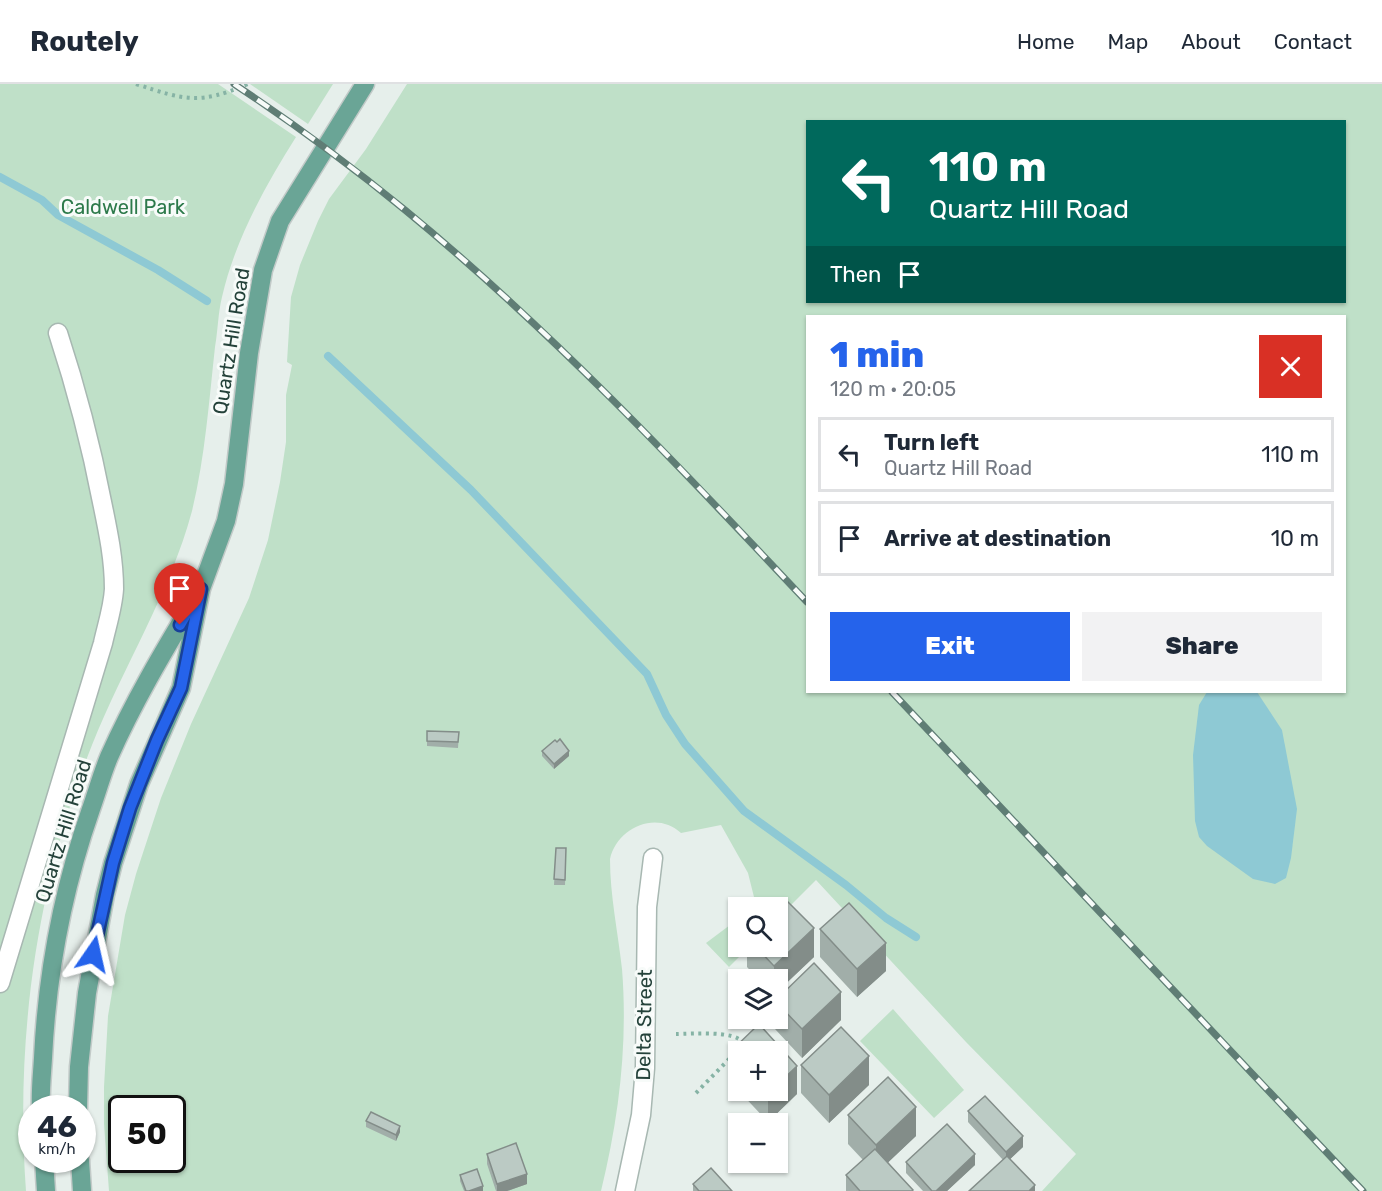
<!DOCTYPE html>
<meta charset="utf-8">
<style>
:root{--surface:#fff;--page:#f2f2f3;--text:#1f2937;--muted:#747a83;--line:#e0e1e3;--accent:#2563eb}
body{margin:0;font-family:Rubik,sans-serif;background:var(--page);color:var(--text);height:100vh;display:flex;flex-direction:column;font-size:22px;white-space:nowrap}
*{box-sizing:border-box;margin:0}
p{font-size:20px;color:var(--muted)}
.icon{flex:none;width:33px;height:33px;fill:none;stroke:currentColor;stroke-width:2;stroke-linecap:round;stroke-linejoin:round}
.map{position:relative;flex:1;overflow:hidden}
.sheet{position:absolute;left:806px;top:231px;width:540px;height:378px;display:flex;flex-direction:column;background:var(--surface);border-radius:0px;box-shadow:0 2px 4px #0004}
.sheet>*{flex:none}
.guide{position:absolute;left:806px;top:36px;width:540px;height:183px;border-radius:0px;box-shadow:0 2px 4px #0004;background:#00695c;color:#fff;overflow:hidden}
.controls{position:absolute;left:728px;top:813px;display:grid;gap:12px}
.controls a{display:grid;place-items:center;width:60px;height:60px;border-radius:0px;background:var(--surface);box-shadow:0 2px 4px #0004;font-size:30px}
.speed{position:absolute;left:18px;top:1011px;display:flex;gap:12px;font-size:30px;font-weight:700;text-align:center}
.speed>*{display:grid;place-content:center;width:78px;height:78px;border-radius:50%;background:var(--surface);box-shadow:0 2px 4px #0004;line-height:1}
.speed small{font-size:15px;font-weight:400}
.speed .limit{border:3px solid #111;border-radius:9px;background:#fff;color:#111}
.pin{position:absolute;display:grid;place-items:center;width:51px;height:51px;color:#fff;margin:-62px -26px;border-radius:50% 50% 50% 0;rotate:-45deg;box-shadow:0 0 6px #0007}
.pin .icon{rotate:45deg}
.me{position:absolute;width:66px;margin:-33px;rotate:11deg;stroke-linejoin:round;filter:drop-shadow(0 0 4px #0008)}
.turn{display:flex;align-items:center;gap:21px;height:126px;padding:0 24px;font-size:27px}
.turn .icon{width:78px;height:78px;stroke-width:2.5}
.turn b{display:block;font-size:42px;line-height:51px}
.then{display:flex;align-items:center;height:57px;padding:0 24px;background:#0003;gap:12px;font-size:22px}
.round{display:grid;place-items:center;flex:none;width:63px;height:63px;border-radius:0px;background:var(--page)}
.headline{display:flex;align-items:center;justify-content:space-between;height:102px;padding:0 24px}
h1{font-size:36px;font-weight:800;line-height:45px;color:var(--accent)}
.primary-button{display:flex;gap:12px;margin-top:auto;padding:12px 24px}
.primary-button a{flex:1;height:69px;border-radius:0px;background:var(--accent);color:#fff;font-size:24px;font-weight:800;line-height:69px;text-align:center}
.primary-button a+a{background:var(--page);color:var(--text)}
ul{padding:0;list-style:none}
li{display:flex;align-items:center;gap:18px;height:75px;margin:0 12px 9px;padding:0 12px;border:3px solid var(--line);border-radius:0px}
li div{flex:1}
li b{display:block;font-size:22px}
li em{font-style:normal}
header{display:flex;align-items:center;gap:36px;box-sizing:border-box;height:84px;padding:0 30px;background:var(--surface);border-bottom:2px solid var(--line)}
header strong{font-size:28px}
nav{display:flex;gap:33px;margin-inline-start:auto;font-size:21px}
.map>svg:first-child{display:block}
</style>
<header>
<strong>Routely</strong>
<nav><a>Home</a><a>Map</a><a>About</a><a>Contact</a></nav>
</header>
<div class="map">
<svg width="1382" height="1107" viewBox="0 0 1382 1107">
<rect width="100%" height="100%" fill="#e6efeb"/>
<!-- green -->
<path fill="#bfe0c8" fill-rule="evenodd" d="M0,0H218L296,53C265,102 235,156 222,213C218,229 218,246 215,263C209,317 205,374 192,427C170,509 123,583 92,661C36,803 15,956 26,1107H0Z
M250,0H333L308,40Z
M407,0H1382V1107H1042L1076,1070L966,958L816,796L777,835V824L754,823L756,821L748,789L721,741L681,749C656,726 617,744 610,775C610,812 618,848 622,885C628,959 619,1034 601,1107H109L104,1040V1003L108,932L125,831L136,790L161,714L191,640L249,514L268,456L280,398L286,358V311L292,281L287,278L291,213L300,181L318,137L329,115L366,65ZM807,38H1344V218H807ZM807,232H1344V608H807ZM122,1024H172V1076H122Z
M738,835V862L749,863L729,883L706,859Z
M893,925L964,1006L934,1034L860,957Z"/>
<!-- water -->
<path fill="#8ec9d4" d="M1207,608H1257L1282,646L1297,725L1291,774L1286,794L1275,800L1253,795L1207,762L1199,753L1195,737L1193,671L1199,621Z"/>
<g fill="none" stroke-linecap="round" stroke-linejoin="round">
<!-- stream -->
<path stroke="#8ec9d4" stroke-width="8" d="M0,93L42,116L58,131L158,186L207,217
M328,272L471,406L647,590L666,631L685,660L744,727L846,801L886,834L916,853"/>
<defs>
<path id="minor" d="M0,899L103,559C107,541 113,523 114,505C114,475 108,447 102,418C91,361 76,304 58,249
M625,1107L641,1031L645,984L647,823L653,774"/>
<path id="major" d="M41,1024C40,1008 42,991 43,974C47,890 63,805 91,725C97,708 102,690 109,673C133,619 163,568 194,517
M78,1024L79,983L87,909L105,811L113,779L139,700L181,604L201,505L226,437L234,400L249,269L263,186L280,137L365,0
M44,1076L46,1107
M80,1076L82,1107"/>
</defs>
<!-- minor casing -->
<use href="#minor" stroke="#a8b8b2" stroke-width="21"/>
<!-- major casing -->
<use href="#major" stroke="#c2cac8" stroke-width="21"/>
<!-- path -->
<path stroke="#86b3a5" stroke-width="4" stroke-dasharray="3 4.5" stroke-linecap="butt" d="M136,0C184,16 200,21 248,0
M676,950C691,950 736,946 743,959
M696,1009L733,971"/>
<!-- minor -->
<use href="#minor" stroke="#fff" stroke-width="18"/>
<!-- major -->
<use href="#major" stroke="#6aa596" stroke-width="18"/>
<defs>
<path id="rail" d="M234,0C293,39 350,81 405,126C550,245 679,382 807,518
M892,608L1363,1107"/>
</defs>
<!-- rail casing -->
<use href="#rail" stroke="#5f7d75" stroke-width="7"/>
<!-- rail -->
<use href="#rail" stroke="#f7fbf9" stroke-width="4.5" stroke-dasharray="14" stroke-linecap="butt"/>
</g>
<!-- wall -->
<path fill="#a1aea9" d="M427,647L459,648L458,664L427,662Z
M542,667L569,672L554,685L542,672Z
M556,764H566L565,801H554Z
M820,845L886,887L857,913L820,873Z
M747,862H777L814,873L777,908V896H759L747,883Z
M777,915L841,936L802,974L775,945V934H777Z
M759,940L797,982V1010L768,1038L738,1006H777V968H738V1006L729,997V969Z
M801,981L869,1001L829,1039L801,1009Z
M968,1027L1023,1063L1010,1075L1035,1107L1003,1076L968,1038Z
M848,1031L916,1052L888,1078L913,1107H846V1091L863,1076L848,1060Z
M366,1037L400,1048L396,1057L366,1043Z
M487,1070L527,1100L507,1107H496L487,1080Z
M906,1078L975,1081L947,1107H923L906,1089Z
M460,1091L483,1107H464L460,1097Z
M693,1100L732,1107H693Z"/>
<!-- shaded-wall -->
<path fill="#838d89" d="M569,667V672L554,685V680Z
M814,844V873L777,908V896H774V882Z
M886,859V887L857,913V885Z
M841,908V936L802,974V945Z
M869,972V1001L829,1039V1011Z
M797,982V1010L768,1038V1010L771,1006H777V1001Z
M916,1023V1052L876,1090V1061Z
M400,1042V1048L396,1057V1051Z
M1023,1052V1063L1006,1079V1068Z
M975,1070V1081L947,1107H936Z
M527,1090V1100L507,1107H497V1100Z
M1035,1101V1107H1029Z
M483,1102V1107H469Z"/>
<!-- building -->
<path fill="#bbcac4" stroke="#838d89" stroke-width="1.5" d="M427,647L459,648L458,658L427,657Z
M560,655L569,667L554,680L542,667L555,656L557,658Z
M556,764H566L565,796L554,795Z
M786,816L814,844L774,882L755,862H777V826Z
M849,819L886,859L857,885L820,845Z
M814,879L841,908L802,945L777,919V915Z
M759,940L797,982L777,1001V968H738V978L729,969Z
M841,943L869,972L829,1011L801,981Z
M888,993L916,1023L876,1061L848,1031Z
M985,1012L1023,1052L1006,1068L968,1027Z
M371,1028L400,1042L396,1051L366,1037Z
M947,1040L975,1070L936,1107H932L906,1078Z
M516,1059L527,1090L497,1100L487,1070Z
M875,1065L913,1106L912,1107H860L846,1091Z
M1007,1072L1035,1101L1029,1107H969Z
M711,1084L732,1107H699L693,1100Z
M477,1085L483,1102L469,1107H466L460,1091Z"/>
<g fill="none" stroke-linecap="round" stroke-linejoin="round">
<defs>
<path id="route" d="M93,870L113,779L130,724L157,656L181,604L201,505L180,541"/>
</defs>
<!-- route casing -->
<use href="#route" stroke="#184099" stroke-width="15"/>
<!-- route -->
<use href="#route" stroke="#2563eb" stroke-width="10"/>
</g>
<g text-anchor="middle" stroke-width="6" stroke-linejoin="round" paint-order="stroke">
<!-- park labels -->
<g font-size="20" fill="#2d7a4b" stroke="#f7fbf9">
<text x="123" y="130">Caldwell Park</text>
</g>
<!-- street labels -->
<g font-size="20" fill="#24423a" stroke="#f7fbf9">
<text transform="translate(231 257) rotate(-81)" y="7">Quartz Hill Road</text>
<text transform="translate(63 747) rotate(-73)" y="7">Quartz Hill Road</text>
<text transform="translate(644 941) rotate(-89)" y="7">Delta Street</text>
</g>
</g>
</svg>
<div class="controls">
<a><svg class="icon" aria-label="search" viewBox="0 0 24 24"><circle cx="10" cy="10" r="6"/><path d="M15 15l6 6"/></svg></a>
<a><svg class="icon" aria-label="layers" viewBox="0 0 24 24"><path d="M12 4l9 5-9 5-9-5zM3 14l9 5 9-5"/></svg></a>
<a>+</a>
<a>−</a>
</div>
<div class="speed"><div>46<small>km/h</small></div><div class="limit">50</div></div>
<div class="pin" style="left:180px;top:541px;background:#d93025"><svg class="icon" aria-label="arrive" viewBox="0 0 24 24"><path d="M6 21V4h12l-3 4 3 4H6"/></svg></div>
<svg class="me" style="left:93px;top:870px" viewBox="-20 -20 40 40"><path d="M0-17L14 15 0 8-14 15z" fill="#2563eb" stroke="#fff" stroke-width="4"/></svg>
<div class="guide">
<div class="turn"><svg class="icon" aria-label="left" viewBox="0 0 24 24"><path d="M17 20v-9H6M10 6l-5 5 5 5"/></svg><div><b>110 m</b>Quartz Hill Road</div></div>
<div class="then">Then<svg class="icon" aria-label="arrive" viewBox="0 0 24 24"><path d="M6 21V4h12l-3 4 3 4H6"/></svg></div>
</div>
<section class="sheet">
<div class="headline"><div><h1>1 min</h1><p>120 m · 20:05</p></div><a class="round" style="background:#d93025;color:#fff"><svg class="icon" aria-label="close" viewBox="0 0 24 24"><path d="M6 6l12 12M18 6L6 18"/></svg></a></div>
<ul>
<li><svg class="icon" aria-label="left" viewBox="0 0 24 24"><path d="M17 20v-9H6M10 6l-5 5 5 5"/></svg><div><b>Turn left</b><p>Quartz Hill Road</p></div><em>110 m</em></li>
<li><svg class="icon" aria-label="arrive" viewBox="0 0 24 24"><path d="M6 21V4h12l-3 4 3 4H6"/></svg><div><b>Arrive at destination</b></div><em>10 m</em></li>
</ul>
<div class="primary-button"><a>Exit</a><a>Share</a></div>
</section>
</div>
